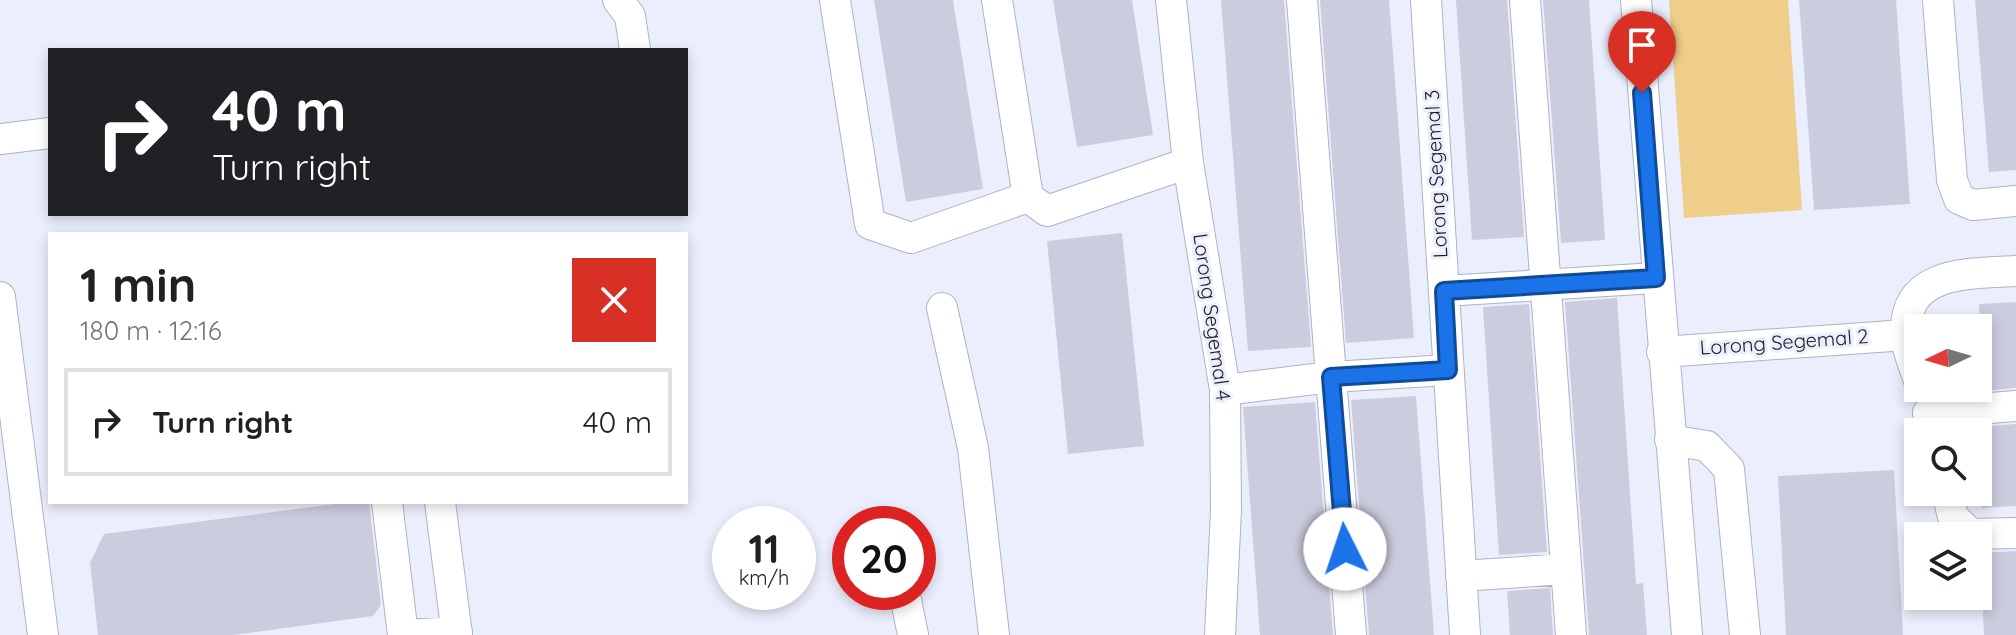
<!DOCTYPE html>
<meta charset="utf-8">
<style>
:root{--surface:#fff;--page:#f2f2f2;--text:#202124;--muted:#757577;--line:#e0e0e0}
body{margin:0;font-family:Quicksand,sans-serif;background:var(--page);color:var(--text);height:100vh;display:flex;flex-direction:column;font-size:30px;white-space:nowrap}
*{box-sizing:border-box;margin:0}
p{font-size:26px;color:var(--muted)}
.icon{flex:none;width:44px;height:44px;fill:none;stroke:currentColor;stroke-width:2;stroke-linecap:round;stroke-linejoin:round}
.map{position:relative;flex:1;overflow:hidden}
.details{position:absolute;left:48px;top:232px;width:640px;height:272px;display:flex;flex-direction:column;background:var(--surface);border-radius:0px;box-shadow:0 4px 12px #0003}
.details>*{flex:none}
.hud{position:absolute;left:48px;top:48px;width:640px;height:168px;border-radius:0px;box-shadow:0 4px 12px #0003;background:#202124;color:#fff;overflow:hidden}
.needle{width:52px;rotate:265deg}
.buttons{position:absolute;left:1904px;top:314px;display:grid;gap:16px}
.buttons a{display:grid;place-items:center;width:88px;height:88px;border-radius:0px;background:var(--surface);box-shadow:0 4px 12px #0003;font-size:40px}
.speed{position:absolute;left:712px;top:506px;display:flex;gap:16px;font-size:40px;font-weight:700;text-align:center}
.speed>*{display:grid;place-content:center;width:104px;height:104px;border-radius:50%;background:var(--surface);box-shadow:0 4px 12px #0003;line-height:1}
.speed small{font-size:20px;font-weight:400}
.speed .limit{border:12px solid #d22;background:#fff;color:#111}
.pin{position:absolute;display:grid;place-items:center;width:68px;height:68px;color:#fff;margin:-82px -34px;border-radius:50% 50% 50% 0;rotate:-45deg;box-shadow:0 0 8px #0007}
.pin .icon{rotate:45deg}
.me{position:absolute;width:88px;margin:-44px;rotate:356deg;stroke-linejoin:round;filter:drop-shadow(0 0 6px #0008)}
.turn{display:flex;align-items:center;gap:28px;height:168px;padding:0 32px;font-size:36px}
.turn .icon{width:104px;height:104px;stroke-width:2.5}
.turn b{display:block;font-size:56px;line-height:68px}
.round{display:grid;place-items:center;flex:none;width:84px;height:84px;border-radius:0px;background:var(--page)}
.head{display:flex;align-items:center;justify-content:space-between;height:136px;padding:0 32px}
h1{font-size:48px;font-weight:800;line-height:60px}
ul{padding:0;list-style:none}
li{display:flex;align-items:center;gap:24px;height:108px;margin:0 16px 12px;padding:0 16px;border:4px solid var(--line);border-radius:0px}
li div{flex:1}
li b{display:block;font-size:30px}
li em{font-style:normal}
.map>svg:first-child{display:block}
</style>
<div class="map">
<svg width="2016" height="635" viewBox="0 0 2016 635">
<rect width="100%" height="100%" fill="#ebeefc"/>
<!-- green -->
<path fill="#efcd8a" d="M1669,0H1788L1802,210L1684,218Z"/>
<!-- building -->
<path fill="#cbcddf" d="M874,0H953L983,189L906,202Z
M1053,0H1132L1153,135L1077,147Z
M1221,0H1284L1311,347L1248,351Z
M1320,0H1389L1414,338L1346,343Z
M1456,0H1507L1524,237L1472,240Z
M1543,0H1589L1605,240L1561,243Z
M1799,0H1896L1910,204L1814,210Z
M1975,0H2016V170L1989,172Z
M1122,233L1144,446L1068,454L1047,241Z
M1617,298L1636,584L1643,583L1647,635H1589L1565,302Z
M2016,302V388L1983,391L1979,304Z
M1529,304L1547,552L1499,555L1483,307Z
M1416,396L1434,635H1369L1351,400Z
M1315,402L1333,635H1260L1243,407Z
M2016,424V506L1982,508L1977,427Z
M1894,470L1903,635H1786L1778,476Z
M350,502H369L381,605L373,616L233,635H98L90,563L104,534Z
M2016,551V635H1984L1980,553Z
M1550,588L1553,635H1510L1507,591Z"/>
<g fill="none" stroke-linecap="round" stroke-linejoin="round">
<defs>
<path id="minor" d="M618,0L630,16L635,50
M835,0L870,224L911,238L1028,197
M997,0L1028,197
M1171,0L1188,163L1225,390L1226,510L1220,635
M1302,0L1351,635
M1426,0L1465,635
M1525,0L1571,635
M1636,0L1687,635
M1938,0L1952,180L1959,199L1973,205L2016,201
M0,139L50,133
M1028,197L1047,211L1188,163
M1444,291L1656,278
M0,297L43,635
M942,308L973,448L994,635
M1662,352L1906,335
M1918,378C1914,365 1906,348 1906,335C1903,269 1971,274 2016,271
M1225,390L1331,377L1448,370
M1928,413L2016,406
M1670,440L1707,446L1729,469L1745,635
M1947,492L1953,517L1971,534L2016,533
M387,502L403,635
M440,502L457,635
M1461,576L1566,569
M905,595L913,635
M407,635L457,632"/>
</defs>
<!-- minor casing -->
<use href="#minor" stroke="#afb2c3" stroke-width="32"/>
<!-- minor -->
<use href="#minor" stroke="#fff" stroke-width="30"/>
</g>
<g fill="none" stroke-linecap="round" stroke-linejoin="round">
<defs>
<path id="route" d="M1345,549L1331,377L1448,370L1444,291L1656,278L1642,93"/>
</defs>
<!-- route casing -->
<use href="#route" stroke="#114b97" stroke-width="20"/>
<!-- route -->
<use href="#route" stroke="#1a73e8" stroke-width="14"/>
</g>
<g text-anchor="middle" stroke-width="6" stroke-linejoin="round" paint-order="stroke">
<!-- street labels -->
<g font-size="20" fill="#1c1d23" stroke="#ebeefc">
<text transform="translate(1436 174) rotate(-93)" y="7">Lorong Segemal 3</text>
<text transform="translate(1212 317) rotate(82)" y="7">Lorong Segemal 4</text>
<text transform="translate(1784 342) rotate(-4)" y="7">Lorong Segemal 2</text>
</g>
</g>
</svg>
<div class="buttons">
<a><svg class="needle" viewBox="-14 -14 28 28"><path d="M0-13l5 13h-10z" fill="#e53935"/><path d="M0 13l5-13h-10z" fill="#757577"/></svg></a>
<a><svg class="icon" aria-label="search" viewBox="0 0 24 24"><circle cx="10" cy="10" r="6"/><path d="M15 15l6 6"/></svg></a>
<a><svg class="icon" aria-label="layers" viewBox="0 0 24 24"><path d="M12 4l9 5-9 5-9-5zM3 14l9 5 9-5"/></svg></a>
</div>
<div class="speed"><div>11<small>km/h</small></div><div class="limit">20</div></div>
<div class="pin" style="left:1642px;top:93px;background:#d93025"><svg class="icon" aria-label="arrive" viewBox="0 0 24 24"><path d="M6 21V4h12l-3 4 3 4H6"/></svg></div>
<svg class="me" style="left:1345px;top:549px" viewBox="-20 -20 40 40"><circle r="19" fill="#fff"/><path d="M0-13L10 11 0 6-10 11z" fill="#1a73e8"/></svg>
<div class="hud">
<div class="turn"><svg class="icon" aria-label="right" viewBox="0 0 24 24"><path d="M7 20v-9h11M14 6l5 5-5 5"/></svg><div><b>40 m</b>Turn right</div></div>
</div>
<section class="details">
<div class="head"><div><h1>1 min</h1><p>180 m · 12:16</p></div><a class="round" style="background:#d93025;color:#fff"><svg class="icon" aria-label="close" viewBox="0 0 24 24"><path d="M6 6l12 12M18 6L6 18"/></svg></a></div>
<ul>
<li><svg class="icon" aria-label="right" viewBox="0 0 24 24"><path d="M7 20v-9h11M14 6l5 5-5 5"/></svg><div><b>Turn right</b></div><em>40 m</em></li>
</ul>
</section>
</div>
